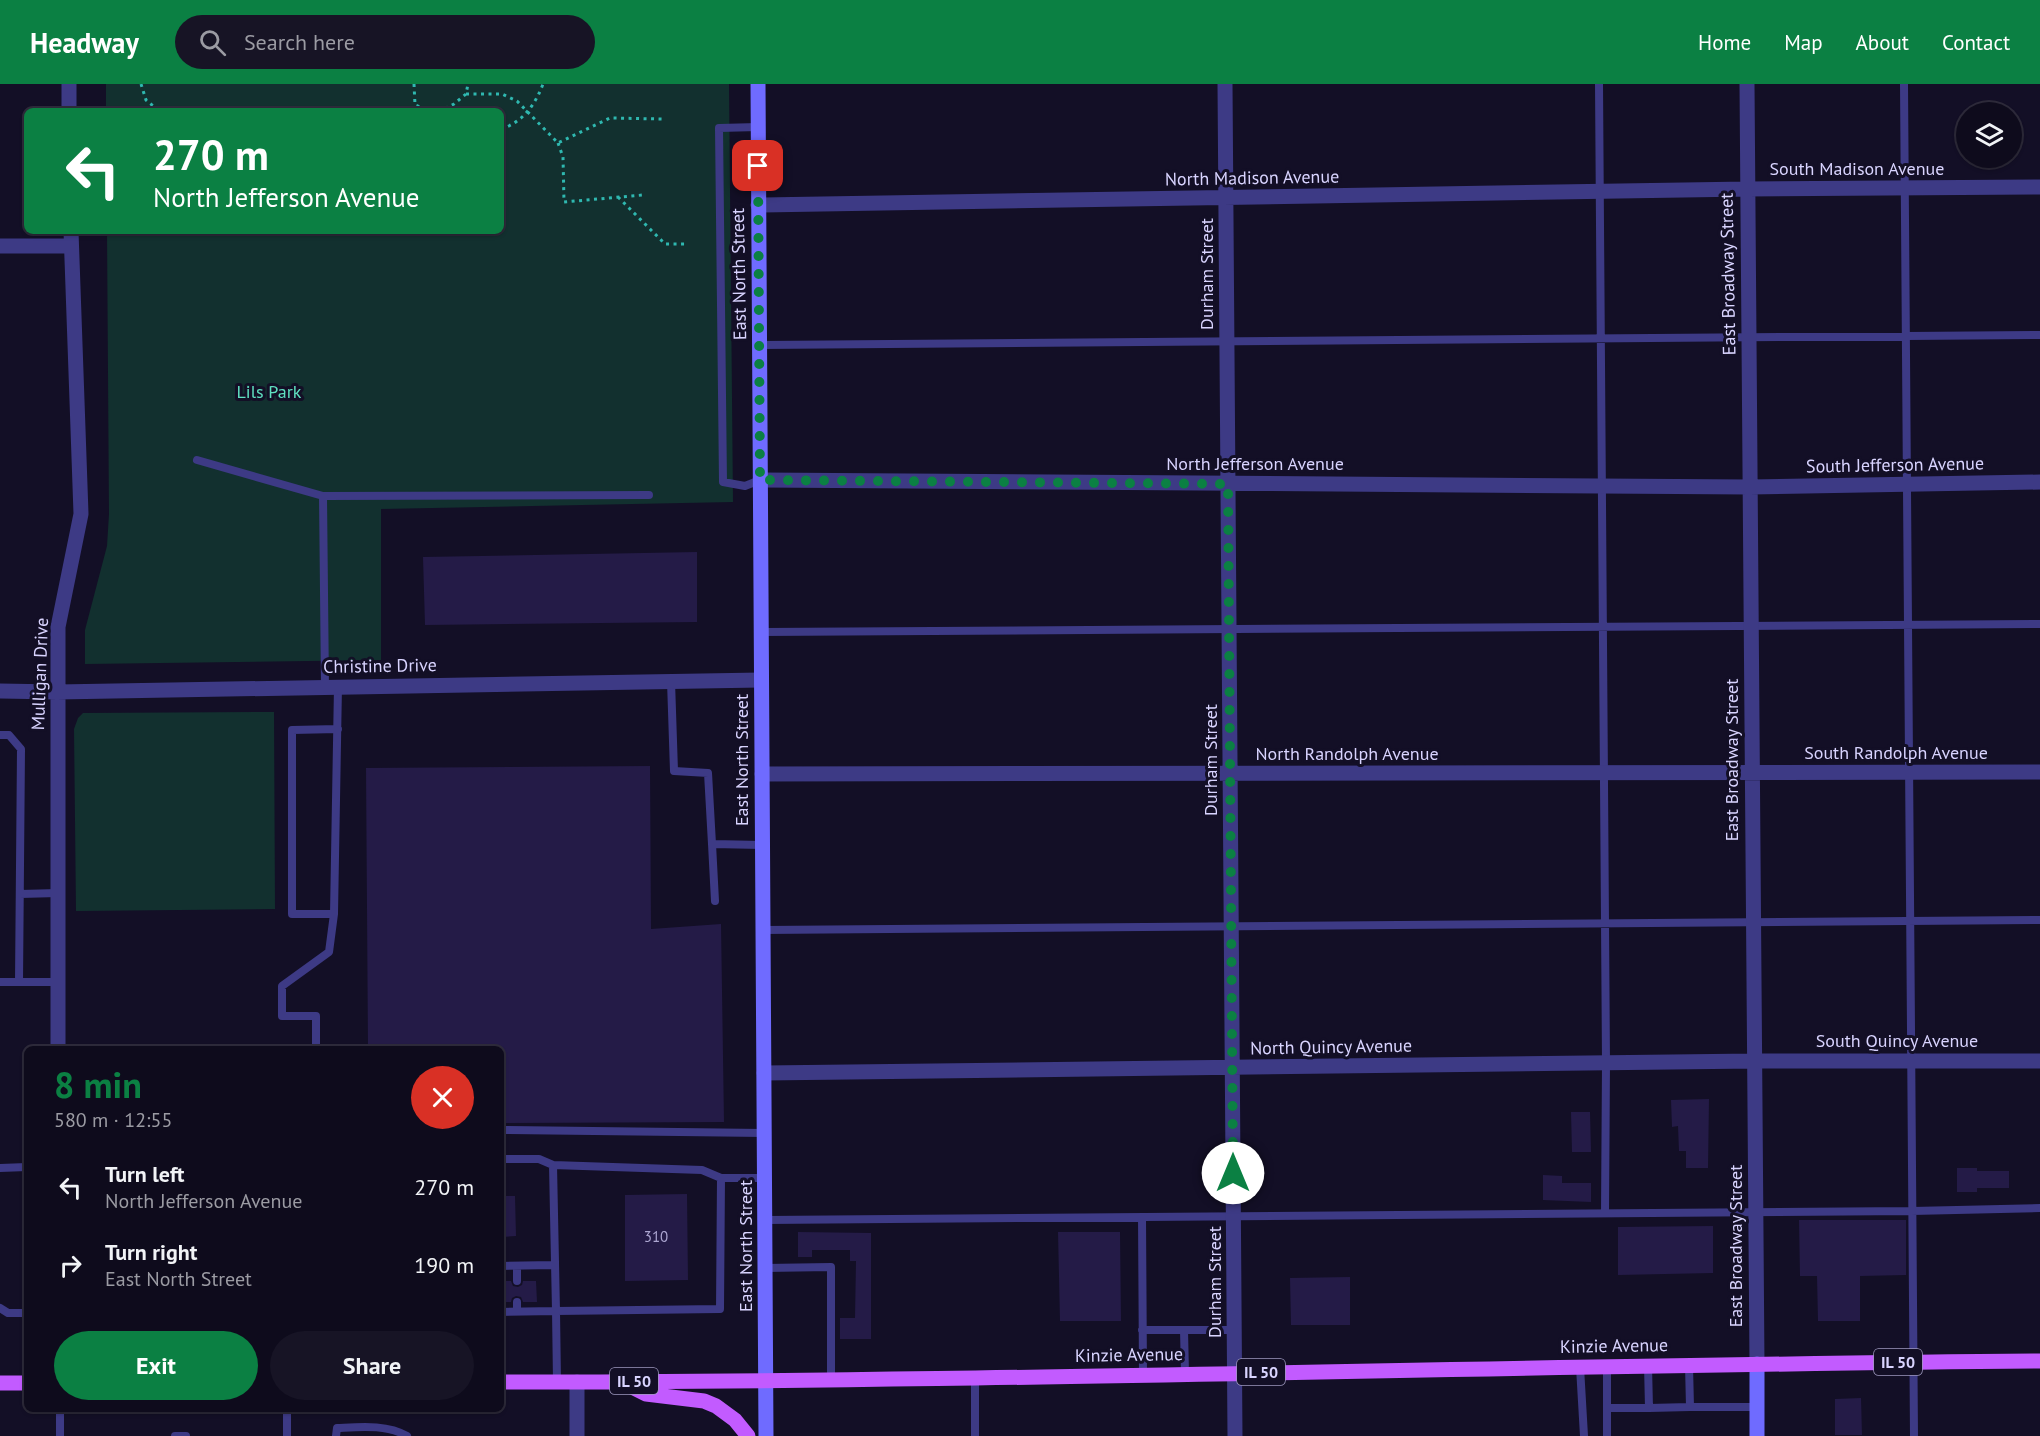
<!DOCTYPE html>
<meta charset="utf-8">
<style>
:root{--surface:#0e0b1c;--page:#171425;--text:#f1f3f6;--muted:#9b9ba3;--line:#2e2b3b;--accent:#0b8043}
body{margin:0;font-family:"PT Sans",sans-serif;background:var(--page);color:var(--text);height:100vh;display:flex;flex-direction:column;font-size:22px;white-space:nowrap}
*{box-sizing:border-box;margin:0}
p{font-size:20px;color:var(--muted)}
.icon{flex:none;width:33px;height:33px;fill:none;stroke:currentColor;stroke-width:2;stroke-linecap:round;stroke-linejoin:round}
.map{position:relative;flex:1;overflow:hidden}
.side{position:absolute;left:24px;top:962px;width:480px;height:366px;display:flex;flex-direction:column;background:var(--surface);border-radius:9px;box-shadow:0 2px 4px #0004,0 0 0 2px var(--line)}
.side>*{flex:none}
.guide{position:absolute;left:24px;top:24px;width:480px;height:126px;border-radius:9px;box-shadow:0 2px 4px #0004,0 0 0 2px var(--line);background:#0b8043;color:#fff;overflow:hidden}
.tools{position:absolute;left:1956px;top:18px;display:grid;gap:12px}
.tools a{display:grid;place-items:center;width:66px;height:66px;border-radius:50%;background:var(--surface);box-shadow:0 2px 4px #0004,0 0 0 2px var(--line);font-size:30px}
.pin{position:absolute;display:grid;place-items:center;width:51px;height:51px;color:#fff;margin:-26px;border-radius:12px;box-shadow:0 3px 9px #0006}
.me{position:absolute;width:66px;margin:-33px;rotate:0deg;stroke-linejoin:round;filter:drop-shadow(0 0 4px #0008)}
.turn{display:flex;align-items:center;gap:21px;height:126px;padding:0 30px;font-size:27px}
.turn .icon{width:78px;height:78px;stroke-width:2.5}
.turn b{display:block;font-size:42px;line-height:51px}
.round{display:grid;place-items:center;flex:none;width:63px;height:63px;border-radius:32px;background:var(--page)}
.overview{display:flex;align-items:center;justify-content:space-between;height:102px;padding:0 30px}
h1{font-size:36px;font-weight:600;line-height:45px;color:var(--accent)}
.button{display:flex;gap:12px;margin-top:auto;padding:12px 30px}
.button a{flex:1;height:69px;border-radius:36px;background:var(--accent);color:#fff;font-size:24px;font-weight:600;line-height:69px;text-align:center}
.button a+a{background:var(--page);color:var(--text)}
ul{padding:0;list-style:none}
li{display:flex;align-items:center;gap:18px;height:78px;padding:0 30px}
li div{flex:1}
li b{display:block;font-size:22px}
li em{font-style:normal}
header{display:flex;align-items:center;gap:36px;box-sizing:border-box;height:84px;padding:0 30px;background:var(--accent);color:#fff}
header strong{font-size:28px}
nav{display:flex;gap:33px;margin-inline-start:auto;font-size:21px}
.search{width:420px;height:54px;background:var(--page);display:flex;align-items:center;gap:15px;box-sizing:border-box;padding:0 21px;border-radius:33px;color:var(--muted);font-size:22px}
.map>svg:first-child{display:block}
</style>
<header>
<strong>Headway</strong>
<div class="search"><svg class="icon" aria-label="search" viewBox="0 0 24 24"><circle cx="10" cy="10" r="6"/><path d="M15 15l6 6"/></svg>Search here</div>
<nav><a>Home</a><a>Map</a><a>About</a><a>Contact</a></nav>
</header>
<div class="map">
<svg width="2040" height="1352" viewBox="0 0 2040 1352">
<rect width="100%" height="100%" fill="#130f26"/>
<!-- green -->
<path fill="#12302f" d="M106,0H729L733,418L381,425V576L85,580V546L107,462L109,430L107,147H501V27H106Z
M274,628L275,825L76,827L74,645L78,634L83,629Z"/>
<!-- building -->
<path fill="#241b47" d="M697,468V538L425,541L423,473Z
M650,682L651,845L721,840L724,1038L501,1039V964H368L366,684Z
M1709,1015L1708,1084H1686V1067H1679L1678,1042L1672,1043L1671,1016Z
M1571,1028H1590L1591,1068H1572Z
M1957,1084H1977V1087H2009V1104H1977V1108H1957Z
M1543,1091L1562,1092V1099H1591V1118L1543,1116Z
M687,1110L688,1196L625,1197V1111Z
M501,1112H515L516,1152L501,1153Z
M1799,1136H1906V1191L1860,1192V1237H1818L1817,1192H1800Z
M1713,1142V1189L1618,1191V1143Z
M798,1148L871,1149V1255H840V1234H855L856,1177H850V1166H812V1173H798Z
M1058,1148H1120L1121,1237H1060Z
M1350,1193V1241H1291L1290,1194Z
M501,1197H511L513,1202L518,1203L522,1201L523,1197H536L537,1218H523L521,1213L516,1212L512,1214L511,1218H501Z
M1861,1314L1862,1351H1835V1315Z"/>
<g fill="none" stroke-linecap="round" stroke-linejoin="round">
<!-- path -->
<path stroke="#2fb8b0" stroke-width="3" stroke-dasharray="3 4.5" stroke-linecap="butt" d="M141,0L146,16L159,27
M414,0L415,21L431,27L444,25L454,20L466,10L468,0
M466,10H502L517,17L558,59L610,34L663,35
M501,45C523,38 535,21 543,0
M558,59L563,73L564,118L643,111
M618,113L665,160H687"/>
<!-- lane -->
<path stroke="#3d3a85" stroke-width="8" d="M1599,0L1606,979L1605,1129
M1904,0L1914,1352
M758,43L719,44L723,398L745,402L760,396
M759,261L2040,251
M197,376L323,412L649,411
M323,412L325,603
M761,548L2040,540
M671,597L674,687L708,689L712,760L762,761
M338,645L292,646V830H334L338,602
M0,651H9L21,665L19,898
M712,760L715,817
M20,810L58,809
M763,846L2040,836
M0,898H58
M316,964V932H282V902L329,868L334,830
M501,1046L764,1049
M501,1075H539L553,1081L702,1086L721,1094
M553,1081L556,1227L720,1225L721,1094H765
M0,1084L27,1083
M1142,1133L1143,1290
M765,1136L1912,1127L2040,1124
M501,1182L554,1181
M765,1184L831,1183V1295
M517,1197V1182
M517,1218V1227
M0,1224L8,1229H27
M501,1228L556,1227L557,1298
M1142,1246H1184L1185,1289
M1184,1246H1235
M1648,1281L1649,1324L1690,1323
M1689,1281L1690,1323H1757
M1607,1282V1352
M1580,1283L1584,1352
M60,1324V1352
M287,1324V1352
M1607,1324H1649
M175,1352H186
M336,1352L337,1344C359,1343 387,1340 407,1352
M975,1352V1293"/>
<!-- street -->
<path stroke="#3d3a85" stroke-width="15" d="M69,0V27
M1225,0L1235,1352
M1747,0L1757,1280
M758,121L1747,105L2040,103
M0,162H71
M760,396L1750,403L2040,398
M0,607L57,608L761,596
M762,690L2040,688
M58,964V543L81,430L71,147
M764,989L1754,977H2040
M577,1298V1352"/>
<!-- secondary -->
<path stroke="#6f6bff" stroke-width="15" d="M758,0L766,1352
M1757,1280V1352"/>
<!-- primary -->
<path stroke="#c25bff" stroke-width="15" d="M501,1298C1014,1298 1527,1281 2040,1277
M0,1299H27
M624,1299L646,1310L704,1317L716,1322L735,1336L748,1352"/>
</g>
<g fill="none" stroke-linecap="round" stroke-linejoin="round">
<!-- route -->
<path stroke="#0b8043" stroke-width="10" stroke-dasharray="0 18" d="M758,82L760,396L1228,400L1233,1089"/>
</g>
<g text-anchor="middle" stroke-width="6" stroke-linejoin="round" paint-order="stroke">
<!-- number labels -->
<g font-size="15" fill="#aca6d1">
<text x="656" y="1158">310</text>
</g>
<!-- shield labels -->
<g fill="#130f26" stroke="#9e99be" stroke-width="1.5">
<rect x="1874" y="1265" width="48" height="26" rx="4.5"/>
<rect x="1237" y="1275" width="48" height="26" rx="4.5"/>
<rect x="610" y="1284" width="48" height="26" rx="4.5"/>
</g>
<g font-size="16" font-weight="bold" fill="#d9d4ff">
<text x="1898" y="1284">IL 50</text>
<text x="1261" y="1294">IL 50</text>
<text x="634" y="1303">IL 50</text>
</g>
<!-- street labels -->
<g font-size="18" fill="#d9d4ff" stroke="#130f26">
<text x="1857" y="91">South Madison Avenue</text>
<text transform="translate(1252 94) rotate(-1)" y="6">North Madison Avenue</text>
<text transform="translate(739 190) rotate(-91)" y="6">East North Street</text>
<text transform="translate(1207 190) rotate(-90)" y="6">Durham Street</text>
<text transform="translate(1728 190) rotate(-91)" y="6">East Broadway Street</text>
<text x="1255" y="386">North Jefferson Avenue</text>
<text transform="translate(1895 381) rotate(-1)" y="6">South Jefferson Avenue</text>
<text transform="translate(380 582) rotate(-1)" y="6">Christine Drive</text>
<text transform="translate(40 590) rotate(-88)" y="6">Mulligan Drive</text>
<text x="1896" y="675">South Randolph Avenue</text>
<text x="1347" y="676">North Randolph Avenue</text>
<text transform="translate(742 676) rotate(-90)" y="6">East North Street</text>
<text transform="translate(1211 676) rotate(-90)" y="6">Durham Street</text>
<text transform="translate(1732 676) rotate(-90)" y="6">East Broadway Street</text>
<text x="1897" y="963">South Quincy Avenue</text>
<text transform="translate(1331 963) rotate(-1)" y="6">North Quincy Avenue</text>
<text transform="translate(746 1162) rotate(-90)" y="6">East North Street</text>
<text transform="translate(1736 1162) rotate(-90)" y="6">East Broadway Street</text>
<text transform="translate(1215 1198) rotate(-90)" y="6">Durham Street</text>
<text transform="translate(1614 1262) rotate(-1)" y="6">Kinzie Avenue</text>
<text transform="translate(1129 1271) rotate(-1)" y="6">Kinzie Avenue</text>
</g>
<!-- park labels -->
<g font-size="18" fill="#5fe0c0" stroke="#130f26">
<text x="269" y="314">Lils Park</text>
</g>
</g>
</svg>
<div class="tools">
<a><svg class="icon" aria-label="layers" viewBox="0 0 24 24"><path d="M12 4l9 5-9 5-9-5zM3 14l9 5 9-5"/></svg></a>
</div>
<div class="pin" style="left:758px;top:82px;background:#d93025"><svg class="icon" aria-label="arrive" viewBox="0 0 24 24"><path d="M6 21V4h12l-3 4 3 4H6"/></svg></div>
<svg class="me" style="left:1233px;top:1089px" viewBox="-20 -20 40 40"><circle r="19" fill="#fff"/><path d="M0-13L10 11 0 6-10 11z" fill="#0b8043"/></svg>
<div class="guide">
<div class="turn"><svg class="icon" aria-label="left" viewBox="0 0 24 24"><path d="M17 20v-9H6M10 6l-5 5 5 5"/></svg><div><b>270 m</b>North Jefferson Avenue</div></div>
</div>
<section class="side">
<div class="overview"><div><h1>8 min</h1><p>580 m · 12:55</p></div><a class="round" style="background:#d93025;color:#fff"><svg class="icon" aria-label="close" viewBox="0 0 24 24"><path d="M6 6l12 12M18 6L6 18"/></svg></a></div>
<ul>
<li><svg class="icon" aria-label="left" viewBox="0 0 24 24"><path d="M17 20v-9H6M10 6l-5 5 5 5"/></svg><div><b>Turn left</b><p>North Jefferson Avenue</p></div><em>270 m</em></li>
<li><svg class="icon" aria-label="right" viewBox="0 0 24 24"><path d="M7 20v-9h11M14 6l5 5-5 5"/></svg><div><b>Turn right</b><p>East North Street</p></div><em>190 m</em></li>
</ul>
<div class="button"><a>Exit</a><a>Share</a></div>
</section>
</div>
